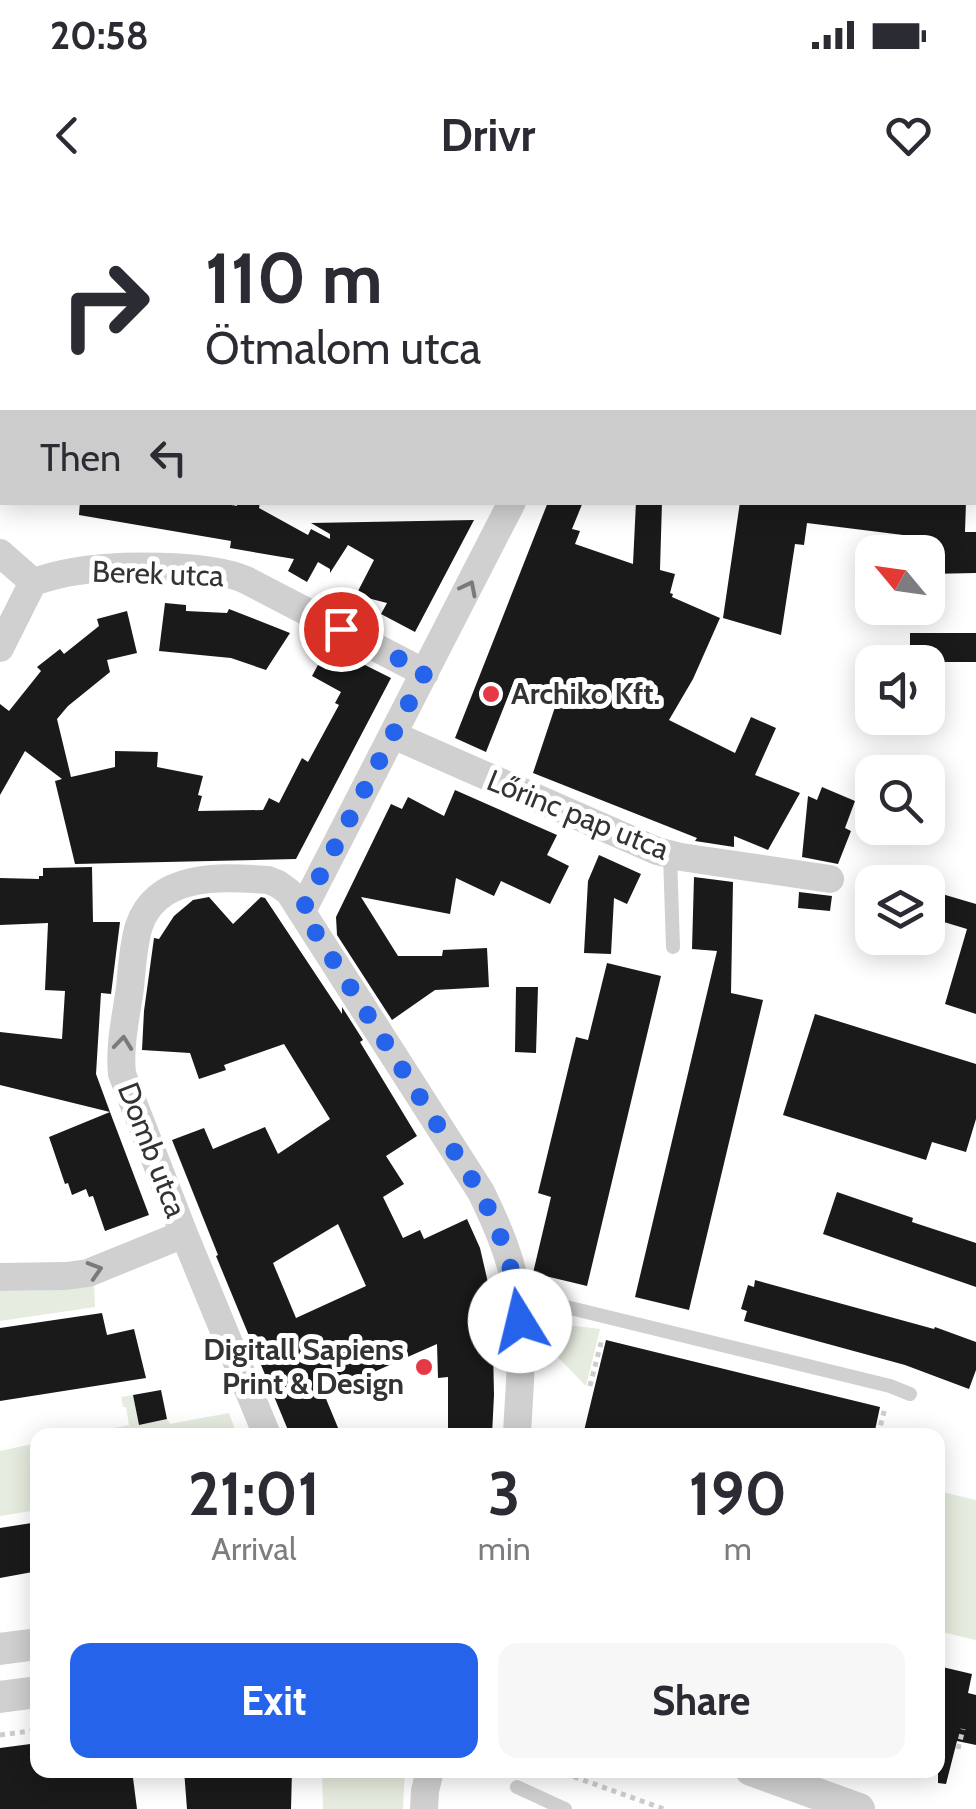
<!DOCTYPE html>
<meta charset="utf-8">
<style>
:root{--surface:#fff;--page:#f7f7f7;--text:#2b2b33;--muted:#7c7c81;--accent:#2563eb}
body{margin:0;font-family:Cabin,sans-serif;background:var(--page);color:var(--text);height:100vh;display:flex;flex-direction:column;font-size:38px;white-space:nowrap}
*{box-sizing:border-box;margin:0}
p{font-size:32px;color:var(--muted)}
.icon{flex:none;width:55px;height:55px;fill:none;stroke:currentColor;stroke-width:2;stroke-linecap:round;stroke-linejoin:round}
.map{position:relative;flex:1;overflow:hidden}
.sheet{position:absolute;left:30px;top:1228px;width:915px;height:350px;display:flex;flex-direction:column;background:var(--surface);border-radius:20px;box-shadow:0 5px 25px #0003}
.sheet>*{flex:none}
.banner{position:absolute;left:0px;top:0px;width:978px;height:305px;box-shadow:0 5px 25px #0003;background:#fff;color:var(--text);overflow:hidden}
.needle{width:65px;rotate:299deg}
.fabs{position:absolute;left:855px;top:335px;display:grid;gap:20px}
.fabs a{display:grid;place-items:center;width:90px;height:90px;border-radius:20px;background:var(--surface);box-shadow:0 5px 25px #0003;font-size:50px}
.pin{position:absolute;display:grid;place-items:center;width:85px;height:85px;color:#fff;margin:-42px;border:5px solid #fff;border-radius:50%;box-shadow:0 2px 10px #0007}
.me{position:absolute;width:110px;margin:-55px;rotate:351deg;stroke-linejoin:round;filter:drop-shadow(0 0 8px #0008)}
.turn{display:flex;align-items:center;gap:35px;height:210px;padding:0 40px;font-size:45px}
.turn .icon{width:130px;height:130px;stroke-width:2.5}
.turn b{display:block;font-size:70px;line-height:85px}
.then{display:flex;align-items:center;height:95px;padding:0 40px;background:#0003;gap:20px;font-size:38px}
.eta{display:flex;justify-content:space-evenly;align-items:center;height:170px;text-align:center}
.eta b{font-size:60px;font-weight:700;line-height:70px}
.primary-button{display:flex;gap:20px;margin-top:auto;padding:20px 40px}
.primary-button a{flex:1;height:115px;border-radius:20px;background:var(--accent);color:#fff;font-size:40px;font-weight:700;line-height:115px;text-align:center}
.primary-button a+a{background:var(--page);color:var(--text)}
.status{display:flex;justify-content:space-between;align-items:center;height:70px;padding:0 50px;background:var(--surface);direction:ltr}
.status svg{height:28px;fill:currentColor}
header{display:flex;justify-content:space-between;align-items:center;height:130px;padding:0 40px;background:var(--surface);font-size:45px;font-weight:700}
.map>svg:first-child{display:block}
</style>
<div class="status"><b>20:58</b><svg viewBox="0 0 49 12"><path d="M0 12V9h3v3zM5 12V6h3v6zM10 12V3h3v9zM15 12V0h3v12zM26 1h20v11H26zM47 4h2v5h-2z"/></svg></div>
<header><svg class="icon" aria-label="back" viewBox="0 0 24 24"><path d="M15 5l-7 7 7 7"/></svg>Drivr<svg class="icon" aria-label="heart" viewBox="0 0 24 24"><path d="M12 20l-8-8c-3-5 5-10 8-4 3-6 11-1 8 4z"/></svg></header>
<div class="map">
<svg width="976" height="1609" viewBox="0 0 976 1609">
<rect width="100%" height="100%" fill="#fff"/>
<!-- green -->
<path fill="#e6ecdf" d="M94,1085L95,1107L0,1121V1091L56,1090Z
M568,1125L600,1129L586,1186L539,1138L548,1129Z
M133,1195L139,1225L167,1219L170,1224L229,1213L237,1235H78L129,1225L126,1207H123L121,1197Z
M37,1243V1310L0,1316V1251Z
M938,1291L976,1300V1440L938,1431Z
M322,1570H405L403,1609H323Z"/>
<!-- building -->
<path fill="#1a1a1a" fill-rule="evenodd" d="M80,302H216L237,306V302H260L259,308L308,335L311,329L330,339V334L311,323L474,320L415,432L381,414L387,403L356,395L374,360L348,345L330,373V369L318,362L307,382L288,371L294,359L230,348L231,341L79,315Z
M548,302H583L572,329L580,331L575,344L633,364L636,302H662L660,370L675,374L670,393L673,394L672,397L720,418L693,479L669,520L735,553L751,517L776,528L755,575L800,593L768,650L734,636V647L695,641L697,638L533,573L558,498L515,479L486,552L455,538Z
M740,302H966L965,332H976V373L928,374V352H910L911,336L807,323L804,345L795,344L781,435L723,418Z
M165,403L186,405V411L227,413L229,409L290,433L266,470L231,458L159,451Z
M127,411L137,453L107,460L110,472L68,506L57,519L71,577L115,567V551L158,552L157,567L203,576L198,595L202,596L198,611L263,610L269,598L279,603L302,558L308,562L339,505L335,503L341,492L312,476L326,450H335L391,478L296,659L75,664L55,581L62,579L25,551L0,595V504L9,511L41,471L37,467L60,449L64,454L99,426L97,419Z
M910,433H976V462H910Z
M822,587L855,601L845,628L851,631L838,664L802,657L808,596L817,600Z
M455,590L557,635L547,655L569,666L550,704L501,681L494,696L456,678L450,714L361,697L398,756H442L443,750L487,748L489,787L435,790L392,820L337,735L336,717L391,604L402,609L408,597L444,616Z
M599,655L641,674L627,704L614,698L611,754L584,753L588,681Z
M92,667L93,722H120L111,794L101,793L96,874L110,912L0,885V832L62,839L65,791L45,790L48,723L0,725V678L39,679V676H43V668Z
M694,677L733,682L731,793L763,800L689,1110L635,1097L717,751L692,749Z
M799,692L832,696L830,711L798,708Z
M942,694L976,704V814L945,804L967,729L934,719Z
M209,697L233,724L261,697L265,698L342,814V807L363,840L360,842L417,936L386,956L404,984L383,997L403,1038L420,1030L424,1039L467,1019L480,1048L492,1100L494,1195L492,1235H448V1177L438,1178L437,1144L324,1194L341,1235H290L216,1056L218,1055L172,940L204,928L213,949L265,927L278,954L330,919L284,844L224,865L226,870L199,879L190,853L142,850L144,811L154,738L159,739L174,716L193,700ZM338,1024L366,1086L296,1118L273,1063Z
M607,763L661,776L587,1086L533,1073L551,997L538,993L576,837L588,840Z
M516,787H538L536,853L515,852Z
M815,814L976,864V919L966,952L932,942L926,960L783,915Z
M110,912L149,1015L105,1031L93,996L89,997L86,989L72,995L68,983L65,984L49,937Z
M837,992L913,1018L912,1022L976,1043V1087L823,1034Z
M755,1080L934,1129L935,1127L976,1142V1170L969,1189L905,1165L744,1121L747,1111L741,1109L748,1085L754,1087Z
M102,1113L107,1135L134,1129L146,1178L0,1201V1128Z
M606,1140L880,1207L874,1235H583Z
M161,1190L167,1219L139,1225L133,1195Z
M38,1322V1371L0,1378V1328Z
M938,1466L972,1474L968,1493L976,1495V1545L957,1541L946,1584L938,1583Z
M38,1543V1570H132L137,1609H0V1548Z
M184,1570H292L291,1609H187Z"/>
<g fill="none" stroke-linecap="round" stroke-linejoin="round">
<!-- path -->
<path stroke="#cdcdcd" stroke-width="5" stroke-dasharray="5 5" stroke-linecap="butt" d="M590,1186L602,1139
M878,1235L885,1208
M0,1535L38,1530
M958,1549L963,1529
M555,1570L664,1609"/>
<!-- service -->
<path stroke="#d0d0d0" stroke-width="14" d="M670,655L673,747
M517,1095L890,1186L910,1194
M517,1587L565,1609"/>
<!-- minor -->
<path stroke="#d0d0d0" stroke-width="28" d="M157,0L160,2
M958,0L960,2
M975,18L976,19
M975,163H976
M0,353L33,382
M33,382C46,378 59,374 72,372C115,364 208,363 246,380L425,473
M0,448L33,382
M393,535L657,651L681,657L830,679
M302,711L512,302
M0,1077L66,1076L88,1073L184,1034
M267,1235L184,1034L122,874C119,846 126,816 130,788C132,767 133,745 139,726C157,672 222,677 268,680L278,684L289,692L481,992C497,1025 512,1059 517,1095C525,1140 519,1189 517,1235
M424,1609L425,1591L430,1570"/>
<!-- tertiary -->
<path stroke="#d0d0d0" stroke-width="32" d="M0,1449L38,1444
M0,1497L38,1492
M751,1570L859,1609"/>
</g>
<!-- one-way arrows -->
<defs><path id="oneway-chevron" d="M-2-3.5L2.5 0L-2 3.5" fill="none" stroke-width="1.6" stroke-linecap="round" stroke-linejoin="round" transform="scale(2.5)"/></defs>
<g stroke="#7a7a7a">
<use href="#oneway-chevron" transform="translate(469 388) rotate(-63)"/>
<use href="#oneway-chevron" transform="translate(123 843) rotate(-84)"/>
<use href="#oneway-chevron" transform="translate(95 1070) rotate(-17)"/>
</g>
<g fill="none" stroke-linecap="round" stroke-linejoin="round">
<!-- route -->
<path stroke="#2563eb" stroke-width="18" stroke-dasharray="0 32.4" d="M341,429L425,472L302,711L480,992C502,1034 516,1075 520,1121"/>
</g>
<!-- markers -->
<g fill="#e63946" stroke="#fff" stroke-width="4">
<circle cx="491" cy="494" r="10"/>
<circle cx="424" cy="1167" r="10"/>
</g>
<g text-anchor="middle" stroke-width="10" stroke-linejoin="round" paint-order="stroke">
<!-- street labels -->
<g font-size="30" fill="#333" stroke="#fff">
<text transform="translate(158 374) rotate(2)" y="10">Berek utca</text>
<text transform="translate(578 615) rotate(22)" y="10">Lőrinc pap utca</text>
<text transform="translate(152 950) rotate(69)" y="10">Domb utca</text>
</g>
<!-- poi labels -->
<g font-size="30" font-weight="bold" fill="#333" stroke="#fff" text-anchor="start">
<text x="511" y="504">Archiko Kft.</text>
<text x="404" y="1160" text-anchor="end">Digitall Sapiens<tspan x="404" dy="34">Print &amp; Design</tspan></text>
</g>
</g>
</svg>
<div class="fabs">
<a><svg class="needle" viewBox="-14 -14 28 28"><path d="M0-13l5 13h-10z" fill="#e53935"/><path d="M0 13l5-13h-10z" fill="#7c7c81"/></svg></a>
<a><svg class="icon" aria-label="sound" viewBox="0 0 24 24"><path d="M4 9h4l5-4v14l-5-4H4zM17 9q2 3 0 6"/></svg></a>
<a><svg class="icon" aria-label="search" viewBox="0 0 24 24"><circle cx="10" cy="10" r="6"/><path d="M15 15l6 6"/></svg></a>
<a><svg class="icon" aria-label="layers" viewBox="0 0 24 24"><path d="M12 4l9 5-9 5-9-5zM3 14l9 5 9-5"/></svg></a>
</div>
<div class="pin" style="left:341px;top:429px;background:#d93025"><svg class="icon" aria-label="arrive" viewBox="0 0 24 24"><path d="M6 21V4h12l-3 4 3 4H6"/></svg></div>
<svg class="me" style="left:520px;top:1121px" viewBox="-20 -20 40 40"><circle r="19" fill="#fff"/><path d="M0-13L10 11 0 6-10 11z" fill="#2563eb"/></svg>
<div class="banner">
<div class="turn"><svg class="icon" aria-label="right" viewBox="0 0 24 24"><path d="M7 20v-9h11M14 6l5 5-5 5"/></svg><div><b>110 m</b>Ötmalom utca</div></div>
<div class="then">Then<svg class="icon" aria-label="left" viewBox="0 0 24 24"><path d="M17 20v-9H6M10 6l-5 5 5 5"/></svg></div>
</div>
<section class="sheet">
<div class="eta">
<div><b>21:01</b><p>Arrival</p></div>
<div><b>3</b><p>min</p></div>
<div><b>190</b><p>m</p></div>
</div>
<div class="primary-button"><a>Exit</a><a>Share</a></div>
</section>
</div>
